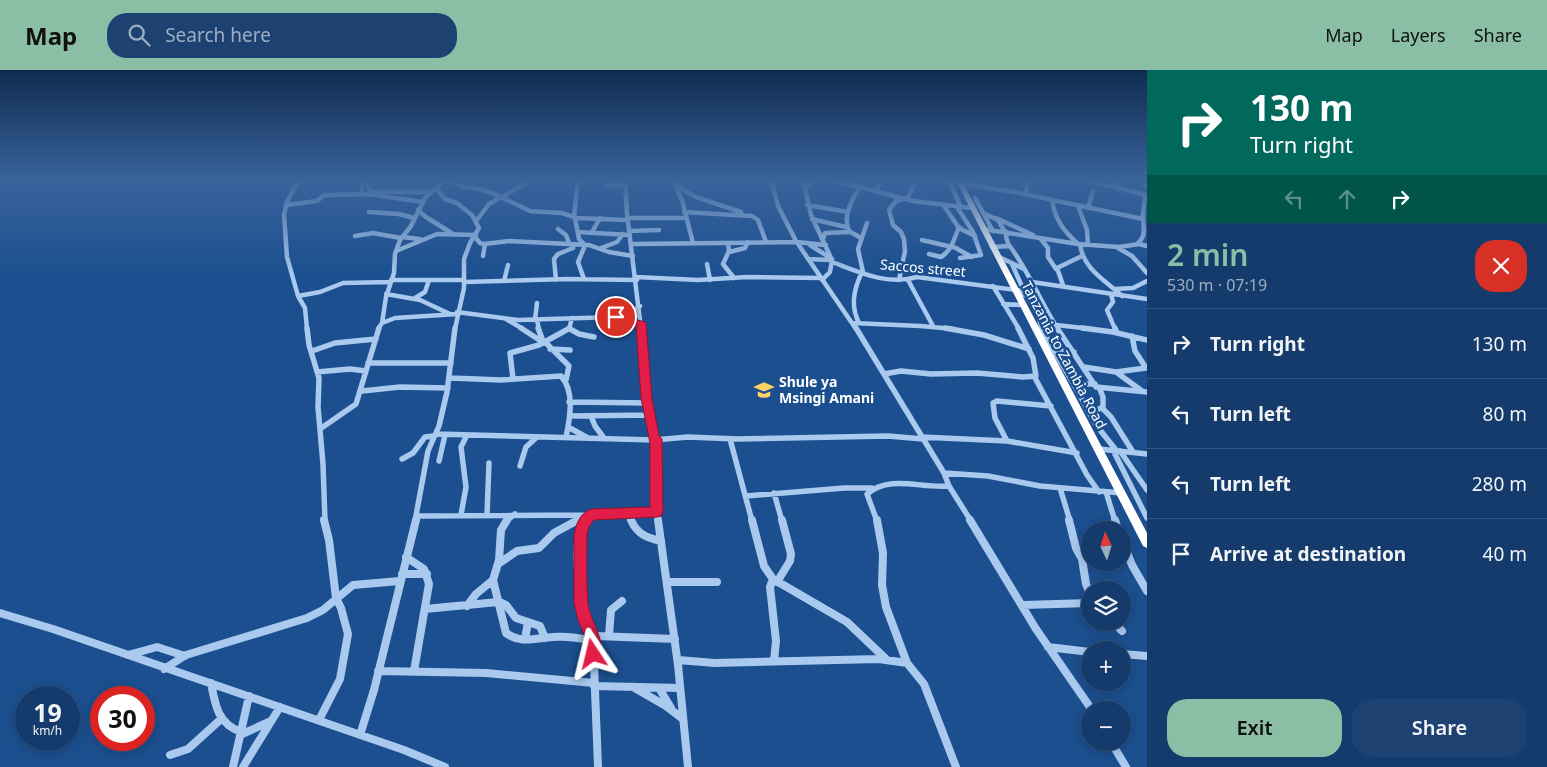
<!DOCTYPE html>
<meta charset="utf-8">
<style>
:root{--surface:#143b6b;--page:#1d4271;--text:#f1f3f6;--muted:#9dadc1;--line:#33557e;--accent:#8abfa5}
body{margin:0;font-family:"Noto Sans",sans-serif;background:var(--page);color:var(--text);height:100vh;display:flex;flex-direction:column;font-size:19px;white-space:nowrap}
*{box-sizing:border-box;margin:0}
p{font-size:16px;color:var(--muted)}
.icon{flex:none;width:28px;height:28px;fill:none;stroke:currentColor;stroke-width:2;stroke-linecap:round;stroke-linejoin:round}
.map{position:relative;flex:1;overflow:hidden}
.panel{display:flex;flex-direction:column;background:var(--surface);width:400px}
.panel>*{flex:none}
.top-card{background:#00695c;color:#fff;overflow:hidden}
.needle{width:32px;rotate:356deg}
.fabs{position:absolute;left:1081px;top:451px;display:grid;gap:10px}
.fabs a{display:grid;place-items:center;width:50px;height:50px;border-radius:50%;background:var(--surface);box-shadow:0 2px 12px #0003,0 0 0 1px var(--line);font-size:25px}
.speed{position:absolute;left:15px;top:616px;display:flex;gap:10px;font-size:25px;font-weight:700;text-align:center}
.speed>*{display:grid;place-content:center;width:65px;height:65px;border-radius:50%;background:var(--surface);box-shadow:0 2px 12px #0003,0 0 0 1px var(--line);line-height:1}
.speed small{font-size:12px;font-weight:400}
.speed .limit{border:8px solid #d22;background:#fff;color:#111}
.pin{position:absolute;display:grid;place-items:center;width:42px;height:42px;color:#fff;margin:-21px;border:2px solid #fff;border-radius:50%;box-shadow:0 1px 5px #0007}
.me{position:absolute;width:55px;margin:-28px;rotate:350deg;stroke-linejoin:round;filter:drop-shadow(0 0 4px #0008)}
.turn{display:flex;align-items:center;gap:18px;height:105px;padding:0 20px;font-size:22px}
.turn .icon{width:65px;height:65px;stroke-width:2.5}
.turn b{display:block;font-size:35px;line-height:42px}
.lanes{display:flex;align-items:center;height:48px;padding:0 20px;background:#0003;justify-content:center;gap:25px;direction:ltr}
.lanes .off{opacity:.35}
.round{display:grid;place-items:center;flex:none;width:52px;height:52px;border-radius:20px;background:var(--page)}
.head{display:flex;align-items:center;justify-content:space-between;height:85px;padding:0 20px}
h1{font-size:30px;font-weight:600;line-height:38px;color:var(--accent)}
.action{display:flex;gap:10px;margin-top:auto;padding:10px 20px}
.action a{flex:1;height:58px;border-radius:20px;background:var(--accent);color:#111;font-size:20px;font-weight:600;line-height:58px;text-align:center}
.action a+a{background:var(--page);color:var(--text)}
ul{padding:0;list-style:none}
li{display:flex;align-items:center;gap:15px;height:70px;padding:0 20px;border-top:1px solid var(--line)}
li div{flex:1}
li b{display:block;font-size:19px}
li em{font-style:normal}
header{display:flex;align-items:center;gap:30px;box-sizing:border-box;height:70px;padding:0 25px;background:var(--accent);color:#111}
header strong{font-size:24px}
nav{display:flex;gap:28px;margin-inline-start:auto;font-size:18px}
.search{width:350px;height:45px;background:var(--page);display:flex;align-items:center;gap:12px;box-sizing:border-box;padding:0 18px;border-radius:20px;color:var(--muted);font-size:19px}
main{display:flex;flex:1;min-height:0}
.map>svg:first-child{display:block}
</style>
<header>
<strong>Map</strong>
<div class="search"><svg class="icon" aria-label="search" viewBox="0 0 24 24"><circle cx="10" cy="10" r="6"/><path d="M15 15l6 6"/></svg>Search here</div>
<nav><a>Map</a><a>Layers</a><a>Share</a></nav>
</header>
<main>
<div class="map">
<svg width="1147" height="697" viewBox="0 0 1147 697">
<rect width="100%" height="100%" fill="#1b4f8f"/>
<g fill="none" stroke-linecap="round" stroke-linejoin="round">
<!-- minor-far2 -->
<path stroke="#a9c9ee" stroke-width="4.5" d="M299,109L287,132L284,145L287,187L298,226L305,238L307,259
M356,109L362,113V124
M368,109L367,113L370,120L378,124
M449,109L460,116L480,119L495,124L530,141L562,143L577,148L628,150
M625,109L627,144L641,259
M672,109L682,130L693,173
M771,109L778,136L796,171L856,259
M803,109L811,145L832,190L830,202L822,210
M822,109L857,116L913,131L972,138
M948,109L961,137
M1081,109L1147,125
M1114,109L1118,119
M1140,109L1147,117
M298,111L319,109
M959,113L1015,122L1143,149
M606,115H626
M861,115C853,128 842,146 849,161L861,168
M677,116L696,127L741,142
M436,118L445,129L457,133L472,145L479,158L470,173L464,189V218L455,259
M804,118L815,109
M877,119L882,109
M375,122H432
M1026,124L1028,109
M502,127L533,109
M975,128L993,161
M907,129L914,115
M1052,130C1055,150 1064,161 1078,174
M286,135L317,131L324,125L368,124L423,132
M807,135L848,142
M944,136L959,158L975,166
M1078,136L1087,160L1088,174
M957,137L973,162L981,185L960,188
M1088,138L1093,121
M418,140L426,147L453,164
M369,142L399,144L414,148
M684,142L752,146L758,150L766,172
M983,143L998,150L1005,162
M574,147L578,109
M575,148L579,169L585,175
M628,148H686
M996,148L1033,165
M812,149L846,157
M476,151L489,134L501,127
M558,159L566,165L569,173
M983,159L1078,174L1119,177L1139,174L1147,176
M630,161L659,160
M578,162L630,165
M592,162L600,148
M355,166L373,163L401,168
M402,167L420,169
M475,167L480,173L484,174L509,171L589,175L609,182L633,186
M1040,168L1048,178V187L1056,199
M823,169L825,163L849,162
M922,170L952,177
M728,173L729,181L723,194L734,208
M631,174L797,172L826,175
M1080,174C1083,199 1105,210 1122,226
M1137,174C1147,166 1143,158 1143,146C1143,139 1145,132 1145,125
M810,175L832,189
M1009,175C1029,201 1040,232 1058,259
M952,176L972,187
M992,177L1009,176L1006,167L1007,162
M584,178L578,192L584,209
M601,178L617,172L623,164
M1118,178L1132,186L1147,203
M396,181L437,164L476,165
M729,182L745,178L748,172
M929,184L941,187C952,180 954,169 959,157
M483,186L485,174
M997,186L1024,199
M808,189L831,190
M832,192C859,202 888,216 917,207L1038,223
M707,194L710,210
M1012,194L1024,221
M863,202L858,179L867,153
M636,207L698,210L747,207L821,208
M391,210H464
M556,210L554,189L558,184L573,178
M899,210L905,181L904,169L901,162L893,155L889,140L896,131L905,128
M908,210L933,256
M504,211L508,195
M464,212L567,209L637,210
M1032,212L1147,229
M1063,215L1057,198L1082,186
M993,216L1019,259
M1115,219L1133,218L1147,211
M1016,221L1043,234
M386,224L420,230L450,244
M1111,224L1113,232L1107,240L1115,259
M298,226L320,222L343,213L390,212
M415,228L425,222L429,210
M1028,228L1038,246L1042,259
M1003,234L1022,235
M457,242L518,250L615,247L641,254
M621,248L640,236
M506,249L523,259
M535,250L537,233
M537,250L539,259
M382,253L386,227L394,203L395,184L400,170L411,156L425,128L445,109
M852,253L920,256L954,259
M859,253C850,235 854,219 862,202
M1040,254L1057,256
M1056,255L1092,259
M378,259L382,253L395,248L457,244
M569,259L572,248"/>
<!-- minor-far1 -->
<path stroke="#a9c9ee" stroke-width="5.5" d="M307,258L309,275L319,308L318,337L323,394L325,451
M521,258L544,273
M538,258L543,271
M641,258L645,290L646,328L654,370
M856,258L944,403L949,416L971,451
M945,258L984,265L1029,279
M1041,258L1042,260
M1041,258L1076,318
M1057,258L1096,317L1147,322
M1082,258L1113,262L1147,270
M1115,258L1117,263
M570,259L579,264L594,267
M545,272L569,296L566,310
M550,279L570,280
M312,281L335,273L376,269
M1056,281L1074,282
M368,293H451
M1084,297L1116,302L1142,321
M317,302L350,299L366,301
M1116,302L1146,298L1135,281L1132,266
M884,304L901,301L931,304L977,303L1023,307L1036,306L1033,288L1018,258
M1034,306L1087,405L1099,422
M450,308L501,310L561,306C575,321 570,348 566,367
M513,309L510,283L539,275L570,258
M1095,314H1083L1076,318L1096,355L1116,380
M362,321L400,317L448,318
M569,332L648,333
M1102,338L1111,347L1133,382
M1090,343L1103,337V327L1099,317
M570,346L650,345
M591,346L595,356L604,368
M568,357L588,368
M320,359L356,334L379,258
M436,364L654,370L688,367L737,369L888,366L923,369
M921,367L1007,371L1077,383
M656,369L658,451
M730,369L752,451
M1007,371L995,348L993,333L997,331L1051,336
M1099,379L1147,384
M1113,380L1147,448
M1120,381L1147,420
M402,389L413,383L425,367L434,366
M439,391L445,365
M520,396L526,377L537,367
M944,403L988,406L1040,416L1122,423
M1060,418L1070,451
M1106,422L1115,451
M774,423L782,451
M746,426L844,418H872
M629,443L632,451
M461,445L466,417L461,377L467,365
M487,445L489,393
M416,446L585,445L657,442
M415,451L428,381L439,356L447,322L455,258
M506,451L515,444
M576,451L585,450
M584,451L591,445
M877,451L867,424C891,404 921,419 949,416"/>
<!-- minor -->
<path stroke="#a9c9ee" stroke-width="8" d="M507,450L501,460L499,490L493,510L506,563C520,574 536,568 553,567C566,566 580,568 593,571
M585,450C569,474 582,544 593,569
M631,450C637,464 647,468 661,471
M658,450L678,595L688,697
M752,450L764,496L773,509L847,552L887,590
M877,450L883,483L882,515L886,537L907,593
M970,450L1036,559L1092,640
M1069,450L1076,478L1082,489L1086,514L1090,524
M1115,450L1118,460
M1122,470L1132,495L1147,521
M406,487L424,499L429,514L414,601
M498,494L517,481L539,478L554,463L576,451L585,450
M402,504H427
M773,509L770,517L776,571L774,591
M667,512H717
M777,512L790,491L791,484L782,450
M498,531L506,535L516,548L540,556L545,568
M1023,535L1090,533
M467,536L476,524L493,510
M425,539L498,532
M0,543L53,559L404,680L445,697
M1113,552L1122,561
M609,566L611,540L622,531
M525,569L528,552
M1048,577L1090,582
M1122,584L1147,586
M128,585L157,577L185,586
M678,590L715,593L879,589L907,593L924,614L956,697
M164,599L186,585L307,548L323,540L353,515L400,511
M378,601L486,603L594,613
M211,613C215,635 218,654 241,662
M594,616L680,618
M633,617L666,636L683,649
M659,618L671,638
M319,650L340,609L348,564L341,538L336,528L329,470L324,450
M240,665L271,651
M360,665L374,620L416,450
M1111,672L1126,697
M170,685L188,679L220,650
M233,697L249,626
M243,697L280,637
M598,697L593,569L596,566L675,569"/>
<!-- highway -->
<path fill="#fff" fill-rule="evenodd" d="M955,109H961L1147,463V478L1143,476Z"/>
</g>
<!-- sky -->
<linearGradient id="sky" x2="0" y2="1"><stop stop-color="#0f2b4f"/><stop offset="0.53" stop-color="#39639b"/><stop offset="1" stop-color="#39639b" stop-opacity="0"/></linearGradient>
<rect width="1147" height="207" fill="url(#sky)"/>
<!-- route -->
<path fill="#e11d48" stroke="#92132f" d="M616,244L645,252L646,254L652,328L659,366L662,369L663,442L661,446L657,447L594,450L589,457L587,465C587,487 586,510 588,533C590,552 607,570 599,590L593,592L588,590L586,584V569L578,550L574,533V465C576,454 580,443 591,439L650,437V373L641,328L636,256L612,250V245Z"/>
<!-- icons -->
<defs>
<symbol id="school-bare" viewBox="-9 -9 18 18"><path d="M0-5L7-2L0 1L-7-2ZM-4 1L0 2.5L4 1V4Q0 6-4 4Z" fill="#ffd166" stroke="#1b4f8f" stroke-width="2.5" paint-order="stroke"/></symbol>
</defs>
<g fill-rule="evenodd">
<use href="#school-bare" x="750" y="306" width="28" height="28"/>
</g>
<g text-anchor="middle" stroke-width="5" stroke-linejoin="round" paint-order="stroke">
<!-- street labels -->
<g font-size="14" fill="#fff" stroke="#1b4f8f">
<text transform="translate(923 198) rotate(5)" y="5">Saccos street</text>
<text transform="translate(1064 285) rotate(62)" y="5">Tanzania to Zambia Road</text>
</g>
<!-- poi labels -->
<g font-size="14" font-weight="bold" fill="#fff" stroke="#1b4f8f" text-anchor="start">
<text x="779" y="317">Shule ya<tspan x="779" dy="16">Msingi Amani</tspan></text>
</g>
</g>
</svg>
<div class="fabs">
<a><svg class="needle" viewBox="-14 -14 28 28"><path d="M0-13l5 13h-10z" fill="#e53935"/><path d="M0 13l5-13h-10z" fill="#9dadc1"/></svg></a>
<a><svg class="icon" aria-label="layers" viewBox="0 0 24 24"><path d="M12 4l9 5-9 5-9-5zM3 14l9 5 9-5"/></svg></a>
<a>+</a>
<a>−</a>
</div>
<div class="speed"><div>19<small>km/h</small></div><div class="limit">30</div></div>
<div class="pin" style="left:616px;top:247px;background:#d93025"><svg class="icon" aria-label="arrive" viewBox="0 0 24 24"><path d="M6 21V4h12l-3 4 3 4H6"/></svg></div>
<svg class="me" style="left:593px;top:584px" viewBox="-20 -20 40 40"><path d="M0-17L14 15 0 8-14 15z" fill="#e11d48" stroke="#fff" stroke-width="4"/></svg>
</div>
<section class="panel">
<div class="top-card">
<div class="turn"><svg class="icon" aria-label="right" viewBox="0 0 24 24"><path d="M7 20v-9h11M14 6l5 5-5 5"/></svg><div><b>130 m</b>Turn right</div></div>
<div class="lanes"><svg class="icon off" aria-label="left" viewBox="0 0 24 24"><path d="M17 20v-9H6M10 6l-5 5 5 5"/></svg><svg class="icon off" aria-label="ahead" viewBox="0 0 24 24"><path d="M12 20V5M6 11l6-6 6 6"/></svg><svg class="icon" aria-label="right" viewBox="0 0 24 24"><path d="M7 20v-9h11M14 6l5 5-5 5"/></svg></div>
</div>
<div class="head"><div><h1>2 min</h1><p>530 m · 07:19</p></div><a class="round" style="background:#d93025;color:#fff"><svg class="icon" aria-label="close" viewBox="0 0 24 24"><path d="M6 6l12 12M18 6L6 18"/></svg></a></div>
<ul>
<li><svg class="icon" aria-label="right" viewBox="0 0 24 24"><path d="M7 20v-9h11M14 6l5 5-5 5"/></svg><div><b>Turn right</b></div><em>130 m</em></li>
<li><svg class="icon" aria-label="left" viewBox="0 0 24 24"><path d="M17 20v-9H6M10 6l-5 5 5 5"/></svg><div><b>Turn left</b></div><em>80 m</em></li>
<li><svg class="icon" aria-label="left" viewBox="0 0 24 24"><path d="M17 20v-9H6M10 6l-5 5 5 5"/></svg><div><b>Turn left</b></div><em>280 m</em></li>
<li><svg class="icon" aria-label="arrive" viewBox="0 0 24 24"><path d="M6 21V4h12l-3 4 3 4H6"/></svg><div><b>Arrive at destination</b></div><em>40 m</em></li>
</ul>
<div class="action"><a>Exit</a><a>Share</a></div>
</section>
</main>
